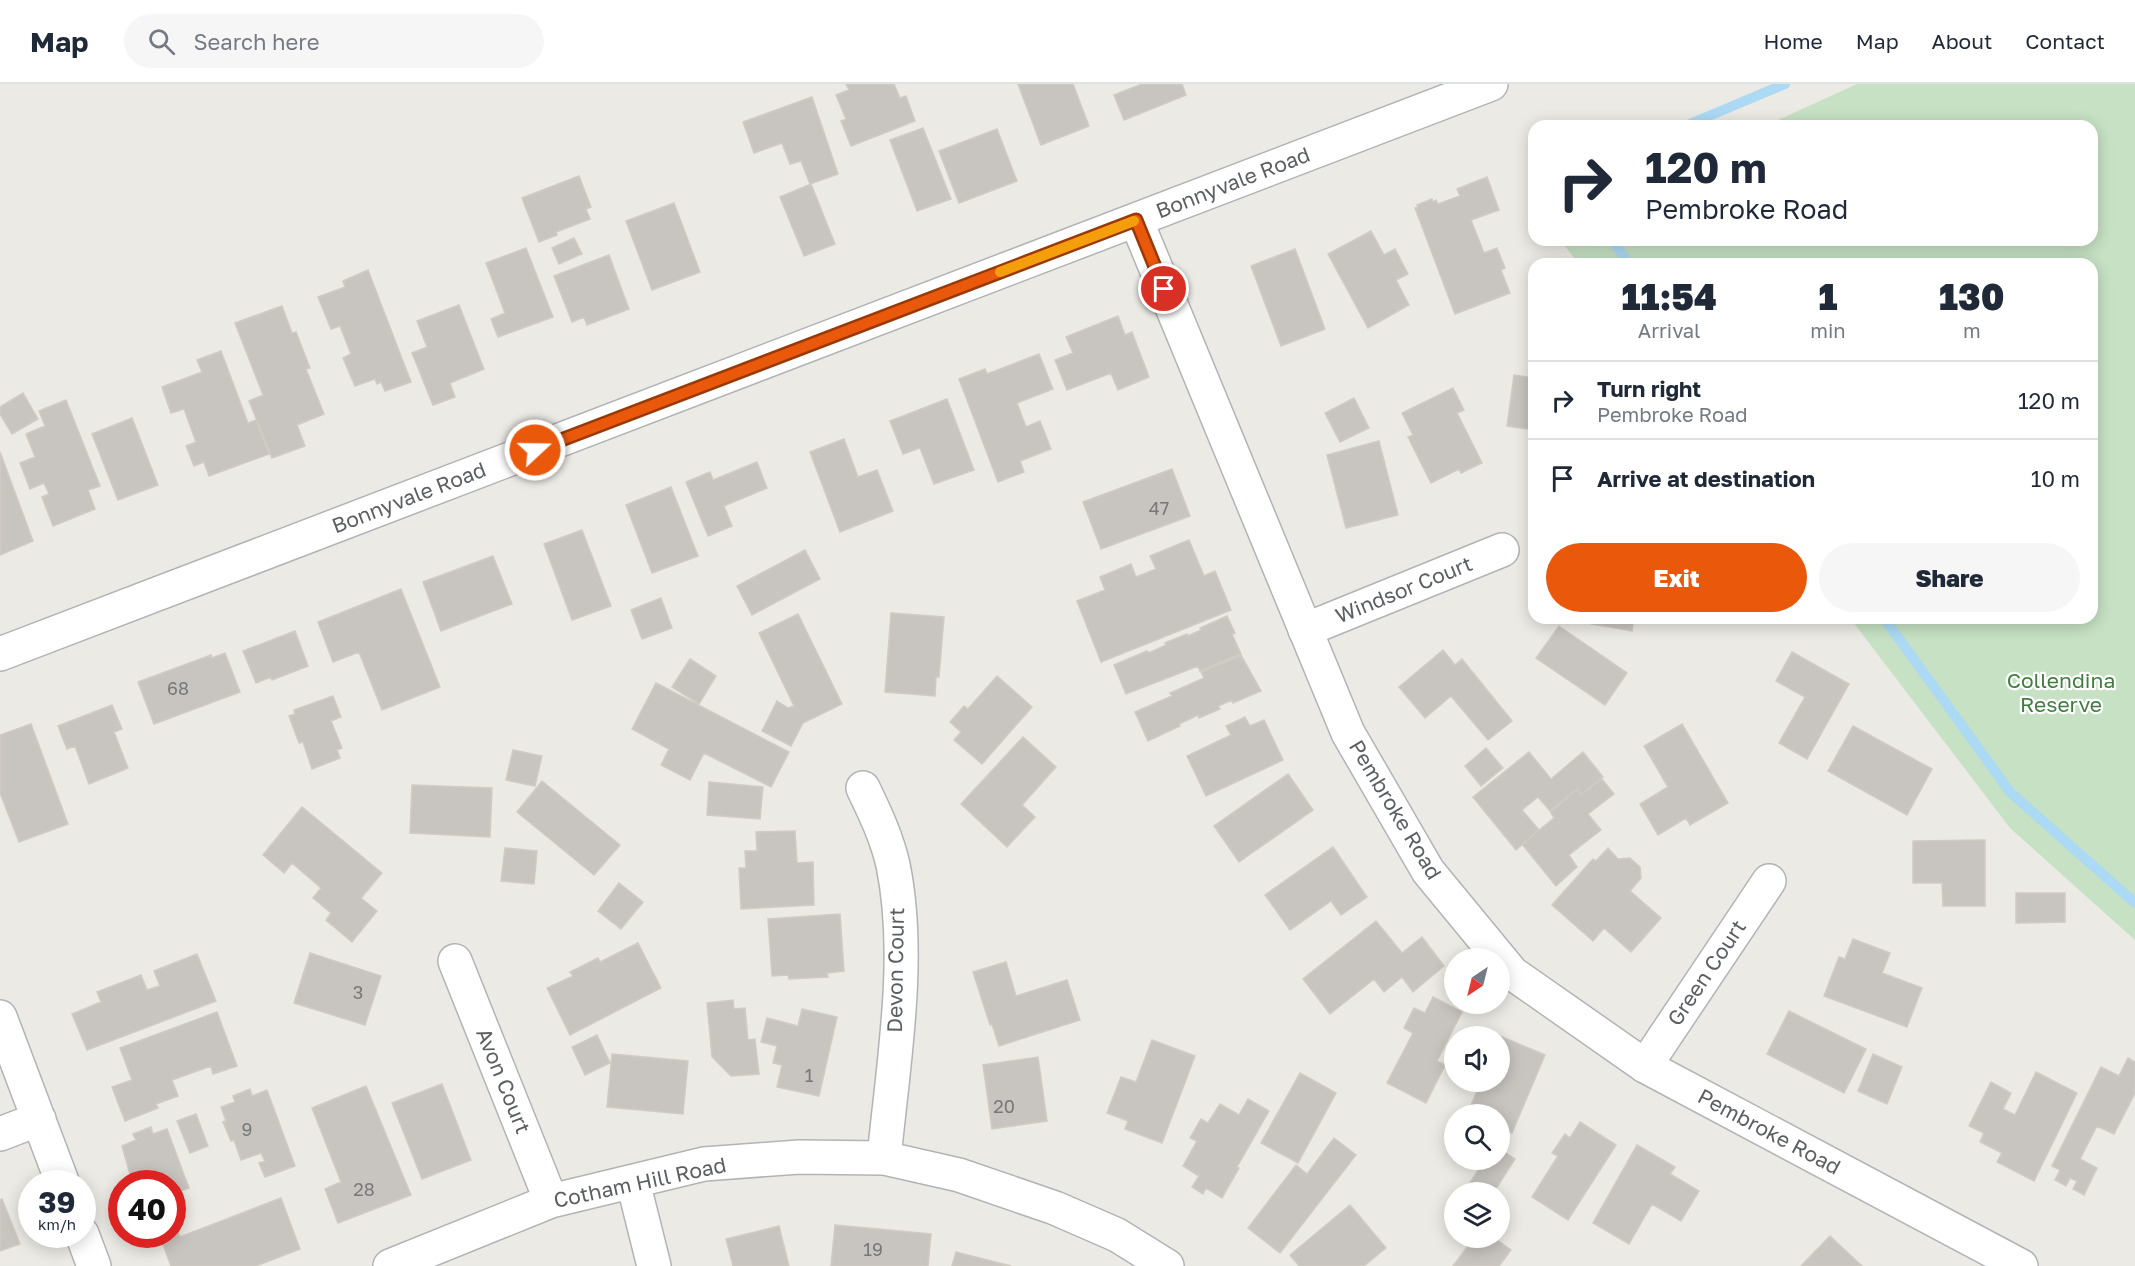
<!DOCTYPE html>
<style>
:root{--surface:#fff;--page:#f6f6f7;--text:#1f2937;--muted:#747a83;--line:#e0e1e3;--accent:#ea580c}
body{margin:0;font-family:"Golos Text",sans-serif;background:var(--page);color:var(--text);height:100vh;display:flex;flex-direction:column;font-size:22px;white-space:nowrap}
*{box-sizing:border-box;margin:0}
p{font-size:20px;color:var(--muted)}
.icon{flex:none;width:33px;height:33px;fill:none;stroke:currentColor;stroke-width:2;stroke-linecap:round;stroke-linejoin:round}
.map{position:relative;flex:1;overflow:hidden}
.drawer{position:absolute;left:1528px;top:174px;width:570px;height:366px;display:flex;flex-direction:column;background:var(--surface);border-radius:18px;box-shadow:0 3px 15px #0003}
.drawer>*{flex:none}
.banner{position:absolute;left:1528px;top:36px;width:570px;height:126px;border-radius:18px;box-shadow:0 3px 15px #0003;background:#fff;color:var(--text);overflow:hidden}
.needle{width:39px;rotate:215deg}
.fabs{position:absolute;left:1444px;top:864px;display:grid;gap:12px}
.fabs a{display:grid;place-items:center;width:66px;height:66px;border-radius:50%;background:var(--surface);box-shadow:0 3px 15px #0003;font-size:30px}
.speed{position:absolute;left:18px;top:1086px;display:flex;gap:12px;font-size:30px;font-weight:700;text-align:center}
.speed>*{display:grid;place-content:center;width:78px;height:78px;border-radius:50%;background:var(--surface);box-shadow:0 3px 15px #0003;line-height:1}
.speed small{font-size:15px;font-weight:400}
.speed .limit{border:9px solid #d22;background:#fff;color:#111}
.pin{position:absolute;display:grid;place-items:center;width:51px;height:51px;color:#fff;margin:-26px;border:3px solid #fff;border-radius:50%;box-shadow:0 2px 6px #0007}
.me{position:absolute;width:66px;margin:-33px;rotate:69deg;stroke-linejoin:round;filter:drop-shadow(0 0 4px #0008)}
.turn{display:flex;align-items:center;gap:21px;height:126px;padding:0 18px;font-size:27px}
.turn .icon{width:78px;height:78px;stroke-width:2.5}
.turn b{display:block;font-size:42px;line-height:51px}
.eta{display:flex;justify-content:space-evenly;align-items:center;height:102px;text-align:center}
.eta b{font-size:36px;font-weight:800;line-height:42px}
.button{display:flex;gap:12px;margin-top:auto;padding:12px 18px}
.button a{flex:1;height:69px;border-radius:36px;background:var(--accent);color:#fff;font-size:24px;font-weight:800;line-height:69px;text-align:center}
.button a+a{background:var(--page);color:var(--text)}
ul{padding:0;list-style:none}
li{display:flex;align-items:center;gap:18px;height:78px;padding:0 18px;border-top:2px solid var(--line)}
li div{flex:1}
li b{display:block;font-size:22px}
li em{font-style:normal}
header{display:flex;align-items:center;gap:36px;box-sizing:border-box;height:84px;padding:0 30px;background:var(--surface);border-bottom:2px solid var(--line)}
header strong{font-size:28px}
nav{display:flex;gap:33px;margin-inline-start:auto;font-size:21px}
.search{width:420px;height:54px;background:var(--page);display:flex;align-items:center;gap:15px;box-sizing:border-box;padding:0 21px;border-radius:33px;color:var(--muted);font-size:22px}
.map>svg:first-child{display:block}
</style>
<header>
<strong>Map</strong>
<div class="search"><svg class="icon" aria-label="search" viewBox="0 0 24 24"><circle cx="10" cy="10" r="6"/><path d="M15 15l6 6"/></svg>Search here</div>
<nav><a>Home</a><a>Map</a><a>About</a><a>Contact</a></nav>
</header>
<div class="map">
<svg width="2135" height="1182" viewBox="0 0 2135 1182">
<rect width="100%" height="100%" fill="#eceae4"/>
<!-- green -->
<path fill="#c6e1c3" d="M1857,0H2135V856L2010,744L1850,534H2092V180H1579L1560,156H2092V42H1765Z"/>
<g fill="none" stroke-linecap="round" stroke-linejoin="round">
<!-- stream -->
<path stroke="#acdaf4" stroke-width="10" d="M1685,42L1785,0
M1612,156L1629,180
M1884,534L2010,708L2135,819"/>
</g>
<!-- building -->
<path fill="#c8c5c0" stroke="#d0cbc3" stroke-width="1.5" d="M846,0H894L900,14L906,12L915,37L851,62L841,37L846,35L836,11L849,6Z
M1018,0H1073L1089,42L1041,61Z
M1142,0H1182L1186,11L1124,36L1114,11Z
M812,13L838,90L810,100L801,77L790,80L782,59L754,69L743,38Z
M923,44L951,115L917,127L890,56Z
M997,45L1017,97L959,119L939,67Z
M579,92L591,123L586,125L590,135L556,148L557,151L539,158L522,114Z
M1487,93L1499,126L1471,136L1484,169L1497,164L1505,184L1501,186L1510,209L1455,230L1415,124L1418,123L1417,121L1432,115L1433,118L1436,116L1438,120L1460,112L1457,105Z
M811,100L835,160L804,172L780,113Z
M674,119L700,188L652,206L626,137Z
M1371,147L1384,171L1395,165L1408,190L1396,196L1409,221L1368,244L1328,170Z
M574,154L582,170L559,180L552,164Z
M526,164L553,233L498,253L491,235L505,229L486,179Z
M1295,165L1325,245L1281,262L1251,182Z
M609,171L629,225L587,241L584,233L572,238L554,192Z
M368,186L411,298L385,307L381,298L377,300L375,295L355,302L343,274L351,270L340,242L331,245L318,213L345,203L343,197Z
M459,221L484,285L450,299L455,313L433,321L412,269L427,263L417,237Z
M282,222L292,249L296,248L310,284L306,285L324,330L297,341L305,362L272,374L249,317L263,311L235,239Z
M1118,232L1125,251L1132,248L1149,293L1118,306L1111,289L1067,306L1055,276L1073,269L1066,253Z
M221,267L248,339L256,336L269,370L209,392L204,378L194,382L186,362L196,358L184,325L171,329L162,303L202,288L197,276Z
M1039,270L1053,305L1017,319L1026,343L1040,337L1051,365L1020,377L1024,388L998,398L959,295L985,285L987,290Z
M1514,291L1534,294V346L1507,342Z
M1453,304L1464,326L1457,329L1482,379L1461,389L1459,385L1431,399L1408,353L1413,351L1402,329Z
M23,309L38,335L12,350L0,330V323Z
M1354,314L1369,344L1340,358L1325,329Z
M947,315L974,386L934,400L920,364L903,370L890,337Z
M66,316L100,402L88,406L95,425L53,442L42,413L49,410L44,399L30,405L20,379L35,373L26,350L45,342L39,327Z
M132,334L158,401L118,416L92,350Z
M844,355L858,393L877,386L893,427L840,448L810,368Z
M1379,357L1398,431L1346,444L1327,371Z
M0,368L33,457L0,471Z
M757,378L767,404L724,422L732,442L708,452L686,398L710,388L713,396Z
M1172,385L1190,432L1101,465L1083,418Z
M671,403L698,472L652,489L626,421Z
M582,446L611,522L572,536L544,460Z
M1189,456L1204,492L1215,487L1231,526L1101,578L1077,517L1105,506L1100,493L1131,480L1136,493L1156,485L1150,472Z
M805,466L820,495L752,531L737,502Z
M493,472L512,520L441,547L423,498Z
M401,505L440,603L382,626L359,568L333,578L318,538Z
M661,514L672,544L642,555L631,526Z
M891,529L944,533L939,593H936L935,612L885,608Z
M798,530L842,620L803,639L791,662L762,647L777,617L788,624L794,622L759,549Z
M1227,532L1235,549L1232,550L1241,570L1200,587L1198,582L1126,610L1114,581L1147,567L1149,569L1166,561L1165,559L1187,550L1188,552L1201,546L1200,544Z
M1592,534H1634L1632,547L1591,540Z
M1559,542L1627,589L1605,621L1536,574Z
M295,547L308,582L272,596L271,593L256,599L243,567Z
M1443,566L1455,581L1462,575L1512,637L1488,656L1451,612L1425,634L1399,603Z
M1792,568L1849,600L1807,675L1779,659L1805,613L1776,597Z
M225,569L240,608L154,640L138,598L211,571L212,574Z
M1241,571L1261,607L1233,619L1232,616L1218,622L1220,625L1199,634L1198,631L1179,640L1180,642L1148,657L1135,628L1172,612L1170,609L1204,594L1201,588Z
M690,575L716,592L699,620L672,603Z
M997,592L1032,623L982,680L954,656L961,648L950,638L964,622L968,625Z
M656,599L789,668L771,703L704,669L690,696L661,681L669,665L632,645Z
M333,612L341,633L331,637L342,664L337,666L340,674L312,685L303,658L299,659L289,632L295,630L294,626Z
M112,621L122,645L114,648L128,684L89,700L75,662L67,665L58,642Z
M1245,633L1250,642L1264,636L1283,676L1206,712L1187,672L1231,651L1226,642Z
M31,640L68,740L19,758L0,709V651Z
M1682,640L1728,719L1690,741L1686,734L1658,751L1640,720L1668,703L1644,662Z
M1853,642L1932,685L1907,731L1828,687Z
M1023,653L1056,683L1022,721L1035,733L1007,763L961,720Z
M1486,664L1503,684L1481,702L1465,682Z
M513,666L542,672L535,702L506,696Z
M1529,668L1551,695L1583,668L1603,693L1581,711L1577,705L1551,728L1538,713L1522,726L1539,746L1516,766L1473,713Z
M1288,690L1313,726L1239,778L1214,742Z
M1601,694L1614,710L1588,730L1601,746L1569,771L1577,783L1556,802L1522,760L1554,734L1550,727L1577,705L1581,711Z
M542,697L620,761L594,791L517,728Z
M709,698L763,703L760,735L707,731Z
M412,701L492,704L490,753L410,749Z
M302,723L382,789L361,814L377,827L352,858L326,836L331,829L313,814L321,804L292,779L284,789L263,771Z
M795,747L797,779L813,778L814,821L741,825L739,784H746L745,767H757L756,748Z
M1985,756V822H1943L1942,799H1913V757Z
M1333,763L1367,813L1341,831L1331,817L1290,846L1265,811Z
M505,764L537,767L534,800L501,797Z
M1608,764L1618,775L1630,774L1640,783L1641,794L1630,807L1661,834L1631,868L1604,844L1593,857L1552,821L1593,775L1596,777Z
M619,799L643,818L621,845L598,827Z
M2016,809H2065V838L2016,839Z
M840,830L844,887L827,889L828,893L789,895L788,891L772,892L768,835Z
M1376,837L1402,869L1422,853L1444,882L1413,908L1402,893L1384,908L1374,895L1330,930L1303,895Z
M1853,855L1890,869L1882,889L1922,904L1907,943L1824,912L1839,873L1845,875Z
M638,859L661,904L570,951L547,904L573,892L570,888L598,874L600,878Z
M310,869L381,892L365,941L294,919Z
M197,870L216,917L87,966L72,930L101,918L97,908L141,891L147,906L160,902L154,887Z
M1006,878L1016,912L1067,896L1080,936L999,962L992,940L990,941L973,888Z
M1433,913L1462,928L1437,977L1445,981L1426,1019L1387,999L1413,949L1404,944L1414,924L1425,929Z
M733,916L734,925L745,924L748,956L755,955L759,990L731,992L712,973L707,919Z
M802,925L837,933L819,1012L777,1003L782,981L773,979L777,962L761,958L767,934L798,942Z
M1789,927L1866,965L1844,1009L1767,970Z
M217,928L237,982L213,990L211,982L172,996L178,1012L156,1020L158,1024L125,1037L112,1003L132,996L120,964Z
M597,951L610,979L585,991L572,963Z
M1500,952L1545,971L1512,1049L1500,1044V1030H1467L1481,998H1500Z
M1152,956L1195,972L1162,1059L1125,1045L1128,1037L1107,1029L1121,993L1136,998Z
M612,970L688,977L683,1030L607,1023Z
M1873,970L1902,983L1887,1020L1858,1007Z
M1038,973L1047,1037L992,1045L983,981Z
M2128,974L2135,978V1009L2114,1050L2097,1042L2080,1075L2097,1084L2084,1111L2073,1105L2077,1097L2070,1094L2066,1102L2055,1096L2060,1086L2052,1082L2101,983L2119,992Z
M2036,988L2077,1009L2034,1097L1997,1078L2002,1069L1980,1058L1984,1049L1969,1042L1991,998L2011,1009L2003,1025L2015,1031Z
M1300,989L1336,1009L1298,1079L1261,1059Z
M442,1000L471,1076L422,1095L392,1019Z
M366,1002L411,1111L338,1139L325,1105L341,1098L312,1024Z
M250,1005L252,1012L267,1006L295,1082L265,1093L259,1079L265,1077L261,1069L241,1076L234,1056L231,1057L223,1038L226,1037L221,1023L235,1018L233,1012Z
M1248,1015L1269,1027L1237,1083L1239,1084L1222,1114L1206,1104L1203,1110L1192,1103L1199,1092L1183,1082L1197,1057L1190,1054L1201,1035L1208,1039L1220,1020L1239,1031Z
M196,1030L208,1062L190,1069L177,1037Z
M1580,1038L1616,1061L1568,1136L1532,1113L1558,1072L1552,1069L1565,1050L1570,1054Z
M151,1043L153,1050L167,1045L189,1104L172,1110V1100H137L134,1093L131,1094L122,1062L136,1056L133,1050Z
M1334,1054L1356,1071L1280,1169L1248,1144L1296,1081L1307,1090Z
M1637,1061L1675,1083L1670,1090L1699,1107L1681,1137L1652,1120L1629,1160L1593,1139Z
M1500,1065L1515,1075L1494,1108H1483L1469,1100L1485,1076H1500Z
M281,1114L300,1165L256,1182H171L160,1152L172,1150V1147L177,1145L180,1153Z
M2,1115L20,1160L0,1167V1116Z
M1350,1121L1386,1164L1364,1182H1299L1290,1171Z
M835,1141L931,1150L928,1182H831Z
M779,1142L789,1182H733L726,1155Z
M1830,1152L1862,1182H1801Z
M1474,1154H1494L1511,1166L1499,1182H1453Z
M956,1168L1011,1182H952Z"/>
<g fill="none" stroke-linecap="round" stroke-linejoin="round">
<defs>
<path id="minor" d="M1305,546L1502,466
M863,704C875,729 887,754 893,781C912,873 893,981 884,1074
M455,877L551,1117
M0,933L63,1100
M1645,982L1769,797
M0,1050L39,1035
M633,1098L654,1182
M82,1150L94,1182
M390,1182L551,1117L704,1080L799,1073L884,1074L959,1091L1055,1124L1117,1151L1167,1182"/>
<path id="tertiary" d="M1136,136L1348,649L1428,787L1512,889L1645,982L2021,1182
M0,570L1491,0"/>
</defs>
<!-- minor casing -->
<use href="#minor" stroke="#b1b4b7" stroke-width="36"/>
<!-- tertiary casing -->
<use href="#tertiary" stroke="#b1b4b7" stroke-width="36"/>
<!-- minor -->
<use href="#minor" stroke="#fff" stroke-width="33"/>
<!-- tertiary -->
<use href="#tertiary" stroke="#fff" stroke-width="33"/>
</g>
<g fill="none" stroke-linecap="round" stroke-linejoin="round">
<defs>
<path id="route" d="M535,366L1136,136L1164,205"/>
</defs>
<!-- route casing -->
<use href="#route" stroke="#983908" stroke-width="15"/>
<!-- route -->
<use href="#route" stroke="#ea580c" stroke-width="10"/>
<!-- slow -->
<path stroke="#f59e0b" stroke-width="10" d="M1000,188L1134,137"/>
</g>
<g text-anchor="middle" stroke-width="4.5" stroke-linejoin="round" paint-order="stroke">
<!-- number labels -->
<g font-size="18" fill="#77787a">
<text x="1159" y="431">47</text>
<text x="178" y="611">68</text>
<text x="358" y="915">3</text>
<text x="809" y="998">1</text>
<text x="1004" y="1029">20</text>
<text x="247" y="1052">9</text>
<text x="364" y="1112">28</text>
<text x="873" y="1172">19</text>
</g>
<!-- street labels -->
<g font-size="21" fill="#5c5f62" stroke="#fff">
<text transform="translate(1233 99) rotate(-21)" y="7">Bonnyvale Road</text>
<text transform="translate(409 414) rotate(-21)" y="7">Bonnyvale Road</text>
<text transform="translate(1404 506) rotate(-22)" y="7">Windsor Court</text>
<text transform="translate(1395 726) rotate(59)" y="7">Pembroke Road</text>
<text transform="translate(896 886) rotate(-89)" y="7">Devon Court</text>
<text transform="translate(1707 889) rotate(-56)" y="7">Green Court</text>
<text transform="translate(503 997) rotate(68)" y="7">Avon Court</text>
<text transform="translate(1769 1048) rotate(28)" y="7">Pembroke Road</text>
<text transform="translate(640 1099) rotate(-12)" y="7">Cotham Hill Road</text>
</g>
<!-- park labels -->
<g font-size="21" fill="#427d3f" stroke="#fff">
<text x="2061" y="604">Collendina<tspan x="2061" dy="24">Reserve</tspan></text>
</g>
</g>
</svg>
<div class="fabs">
<a><svg class="needle" viewBox="-14 -14 28 28"><path d="M0-13l5 13h-10z" fill="#e53935"/><path d="M0 13l5-13h-10z" fill="#747a83"/></svg></a>
<a><svg class="icon" aria-label="sound" viewBox="0 0 24 24"><path d="M4 9h4l5-4v14l-5-4H4zM17 9q2 3 0 6"/></svg></a>
<a><svg class="icon" aria-label="search" viewBox="0 0 24 24"><circle cx="10" cy="10" r="6"/><path d="M15 15l6 6"/></svg></a>
<a><svg class="icon" aria-label="layers" viewBox="0 0 24 24"><path d="M12 4l9 5-9 5-9-5zM3 14l9 5 9-5"/></svg></a>
</div>
<div class="speed"><div>39<small>km/h</small></div><div class="limit">40</div></div>
<div class="pin" style="left:1164px;top:205px;background:#d93025"><svg class="icon" aria-label="arrive" viewBox="0 0 24 24"><path d="M6 21V4h12l-3 4 3 4H6"/></svg></div>
<svg class="me" style="left:535px;top:366px" viewBox="-20 -20 40 40"><circle r="17" fill="#ea580c" stroke="#fff" stroke-width="3"/><path d="M0-11L8 9 0 5-8 9z" fill="#fff"/></svg>
<div class="banner">
<div class="turn"><svg class="icon" aria-label="right" viewBox="0 0 24 24"><path d="M7 20v-9h11M14 6l5 5-5 5"/></svg><div><b>120 m</b>Pembroke Road</div></div>
</div>
<section class="drawer">
<div class="eta">
<div><b>11:54</b><p>Arrival</p></div>
<div><b>1</b><p>min</p></div>
<div><b>130</b><p>m</p></div>
</div>
<ul>
<li><svg class="icon" aria-label="right" viewBox="0 0 24 24"><path d="M7 20v-9h11M14 6l5 5-5 5"/></svg><div><b>Turn right</b><p>Pembroke Road</p></div><em>120 m</em></li>
<li><svg class="icon" aria-label="arrive" viewBox="0 0 24 24"><path d="M6 21V4h12l-3 4 3 4H6"/></svg><div><b>Arrive at destination</b></div><em>10 m</em></li>
</ul>
<div class="button"><a>Exit</a><a>Share</a></div>
</section>
</div>
